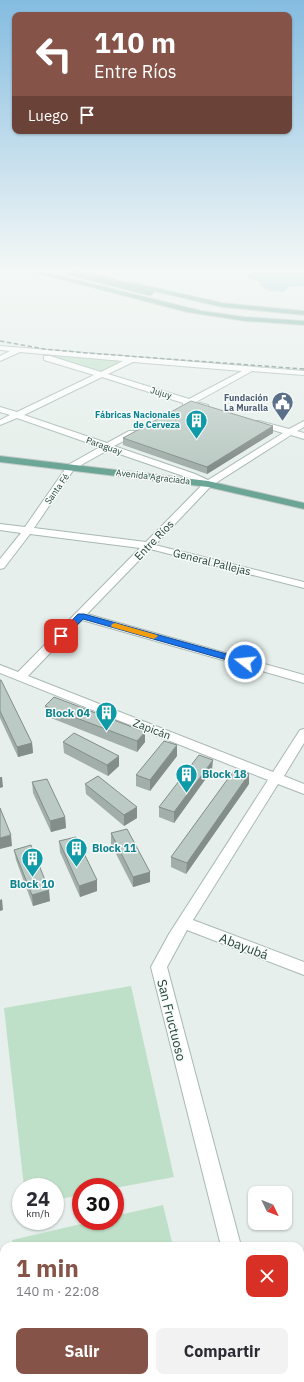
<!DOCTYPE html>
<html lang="es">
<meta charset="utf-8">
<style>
:root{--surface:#fff;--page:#f2f2f3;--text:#2b2b33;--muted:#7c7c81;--accent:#855347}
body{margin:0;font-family:"IBM Plex Sans",sans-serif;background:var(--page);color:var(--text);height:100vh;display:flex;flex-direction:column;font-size:15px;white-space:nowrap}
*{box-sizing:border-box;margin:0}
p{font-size:13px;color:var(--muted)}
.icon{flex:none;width:22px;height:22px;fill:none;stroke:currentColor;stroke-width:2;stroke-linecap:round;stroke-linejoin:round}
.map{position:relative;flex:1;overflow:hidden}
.panel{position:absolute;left:0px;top:1242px;width:304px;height:140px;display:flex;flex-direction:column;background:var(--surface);border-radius:12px 12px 0 0;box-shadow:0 1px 3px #0004}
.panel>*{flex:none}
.guide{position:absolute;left:12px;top:12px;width:280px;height:122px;border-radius:8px;box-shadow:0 1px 3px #0004;background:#855347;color:#fff;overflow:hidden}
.needle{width:26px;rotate:133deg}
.buttons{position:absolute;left:248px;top:1186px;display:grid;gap:8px}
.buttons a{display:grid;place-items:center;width:44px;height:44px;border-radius:8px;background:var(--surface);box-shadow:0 1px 3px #0004;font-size:20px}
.speed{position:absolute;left:12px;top:1178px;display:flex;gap:8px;font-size:20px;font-weight:700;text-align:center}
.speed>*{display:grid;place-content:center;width:52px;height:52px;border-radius:50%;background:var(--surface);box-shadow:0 1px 3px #0004;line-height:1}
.speed small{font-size:10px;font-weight:400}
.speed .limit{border:6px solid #d22;background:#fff;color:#111}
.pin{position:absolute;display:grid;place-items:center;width:34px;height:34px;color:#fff;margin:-17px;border-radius:8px;box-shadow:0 2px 6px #0006}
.me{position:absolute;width:44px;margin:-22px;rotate:286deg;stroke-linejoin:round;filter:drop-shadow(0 0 3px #0008)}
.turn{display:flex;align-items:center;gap:14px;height:84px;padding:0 16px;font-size:18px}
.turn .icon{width:52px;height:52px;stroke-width:2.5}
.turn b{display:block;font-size:28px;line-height:34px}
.then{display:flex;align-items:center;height:38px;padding:0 16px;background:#0003;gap:8px;font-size:15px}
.round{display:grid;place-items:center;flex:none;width:42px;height:42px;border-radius:8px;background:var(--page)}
.summary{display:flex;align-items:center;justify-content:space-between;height:68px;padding:0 16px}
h1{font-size:24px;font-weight:700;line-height:30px;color:var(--accent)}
.action{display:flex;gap:8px;margin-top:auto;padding:8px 16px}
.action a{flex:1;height:46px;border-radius:8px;background:var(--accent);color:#fff;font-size:16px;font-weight:700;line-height:46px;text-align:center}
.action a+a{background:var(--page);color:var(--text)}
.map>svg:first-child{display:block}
</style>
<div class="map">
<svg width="304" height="1382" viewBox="0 0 304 1382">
<rect width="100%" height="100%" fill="#e6efeb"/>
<!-- green -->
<path fill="#bfe0c8" d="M42,354L117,360L119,363L101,371Z
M131,986L174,1177L115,1188V1187H81V1195L55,1200V1187H24L4,1008Z
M163,1205L173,1246H13L12,1240L94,1221H115V1216Z"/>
<!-- water -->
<path fill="#8ec9d4" d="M252,272H304V286L289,287L284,292L269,291L260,285V282L246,277Z"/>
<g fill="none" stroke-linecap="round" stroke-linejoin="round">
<defs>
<path id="minor" d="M0,346L304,371V375L252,371L196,402L208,405V409H205L190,405L183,406V403L102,377L24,415L107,443L129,431H135L136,433L135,435L114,446L195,474L208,480L283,433L256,425L255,423L256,421H259L289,429L304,421V427L297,431L304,433V439L291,435L211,486L155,545L304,582V588L150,549L87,614L304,675V683L82,620L28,676L273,772L300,730L304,729V743L284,776L304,784V794L278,784L193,920L304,962V975L187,930L167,967L241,1246H221L151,967L169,934L268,780L0,673V665L18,672L140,548L30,534L4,568L0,569V559L21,533L0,530V524L25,527L68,465L100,447L17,418L0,425V420L10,415L0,412V407L17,412L94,375L44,360V356H50L101,372L123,361L20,352L0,361V356L10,351L0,350ZM133,362L242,371L189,399L108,374ZM108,450L189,478L202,485L146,542L34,528L74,469Z
M255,1378H277L278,1382H256Z"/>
<path id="major" d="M33,272H44L202,311L245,317L304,321V325L245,321L187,312Z
M130,282L222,303L304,311V315L222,307L128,285V283Z
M0,456L208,481L304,503V509L208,487L0,462Z"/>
</defs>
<!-- minor casing -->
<use href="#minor" stroke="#a8b8b2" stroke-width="2"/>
<!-- major casing -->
<use href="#major" stroke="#c2cac8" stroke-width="2"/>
<!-- minor -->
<use href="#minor" fill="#fff" fill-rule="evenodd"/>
<!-- major -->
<use href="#major" fill="#6aa596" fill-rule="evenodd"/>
<!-- rail -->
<path stroke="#5f7d75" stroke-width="1.5" stroke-dasharray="4.5 2.5" stroke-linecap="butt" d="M0,341L44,349L87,353L304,369"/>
<defs>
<path id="major-bridge" d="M71,272L150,292"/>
</defs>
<!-- major-bridge casing -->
<use href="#major-bridge" stroke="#c2cac8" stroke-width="8" stroke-linecap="butt"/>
<!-- major-bridge -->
<use href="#major-bridge" stroke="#6aa596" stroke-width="7"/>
</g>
<!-- wall -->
<path fill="#a1aea9" d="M273,433L207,474L123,445V438Z
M0,680L32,743L33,753L18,757L0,718Z
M45,706L145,742L137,752L46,716Z
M63,742L119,756V766L108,776L64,753Z
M177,756L150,791L136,786V775Z
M212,770L174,823L159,817V807Z
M32,782L65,817L66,828L51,832L33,793Z
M85,784L137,818L124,826L86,794Z
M249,784L186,874L171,867V857Z
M111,833L150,882L133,887L111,844Z
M59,841L97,891L80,897L60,852Z
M14,850L50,901L33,906L16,860Z
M31,1378H238L239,1382H33Z"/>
<!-- shaded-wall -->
<path fill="#838d89" d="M273,426V433L207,474V467Z
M145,732V742L137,752V741Z
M32,743L33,753L18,757L17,747Z
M177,745V756L150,791V780Z
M119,756V766L108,776L107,765Z
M213,760L212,770L174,823V812Z
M249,774V784L186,874L187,863Z
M0,777H2L3,787L0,788Z
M137,807V818L124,826V815Z
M65,817L66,828L51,832L50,821Z
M11,835L12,846L0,849V838Z
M150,872V882L133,887V877Z
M97,880V891L80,897L79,886Z
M49,890L50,901L33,906L32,895Z
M2,899L3,910L0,911V900Z"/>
<!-- building -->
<path fill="#bbcac4" stroke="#838d89" d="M191,401L273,426L207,467L123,438Z
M0,680H1L32,743L17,747L0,711Z
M54,697L145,732L137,741L45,706Z
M74,733L119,756L107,765L63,742Z
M164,741L177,745L150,780L136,775Z
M199,755L213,760L174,812L159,807Z
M235,769L249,774L187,863L171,857Z
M98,776L137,807L124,815L85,784Z
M47,779L65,817L50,821L32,782Z
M0,808L11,835L0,838Z
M127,829L150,872L133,877L111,833Z
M76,837L97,880L79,886L59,841Z
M31,845L49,890L32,895L14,850Z
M34,1378H238L239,1382H36Z"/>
<!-- sky -->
<linearGradient id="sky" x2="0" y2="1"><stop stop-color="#84bce0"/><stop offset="0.58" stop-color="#f4f8f6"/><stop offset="1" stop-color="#f4f8f6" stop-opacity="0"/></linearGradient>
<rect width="304" height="466" fill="url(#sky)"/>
<!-- route -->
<path fill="#1a73e8" stroke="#114b97" d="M78,614H84L248,660L249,662L248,664H241L83,619L64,638H58L57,636L58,635Z"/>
<!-- slow -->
<path fill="#f59e0b" d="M115,623L157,635L158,636L154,639L112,627L111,626L112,624Z"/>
<!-- icons -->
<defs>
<symbol id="civic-pin" viewBox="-11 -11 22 30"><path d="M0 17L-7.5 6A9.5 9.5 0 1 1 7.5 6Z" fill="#5c6f8a" stroke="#f7fbf9"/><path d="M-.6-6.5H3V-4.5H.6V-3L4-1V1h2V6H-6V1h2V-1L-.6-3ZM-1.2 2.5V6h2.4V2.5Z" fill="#fff"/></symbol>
<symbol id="building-pin" viewBox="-11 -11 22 30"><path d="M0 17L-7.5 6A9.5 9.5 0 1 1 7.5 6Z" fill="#0f9aa8" stroke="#f7fbf9"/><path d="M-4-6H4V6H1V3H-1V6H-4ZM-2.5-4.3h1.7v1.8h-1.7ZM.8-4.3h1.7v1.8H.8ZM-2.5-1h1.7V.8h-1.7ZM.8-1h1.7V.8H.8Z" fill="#fff"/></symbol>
</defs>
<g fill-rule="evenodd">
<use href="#civic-pin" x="270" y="390" width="25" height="34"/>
<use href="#building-pin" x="184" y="408" width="25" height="34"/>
<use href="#building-pin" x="94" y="700" width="25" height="34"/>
<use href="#building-pin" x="174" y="762" width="25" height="34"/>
<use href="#building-pin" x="64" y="836" width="25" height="34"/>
<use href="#building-pin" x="20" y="846" width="25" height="34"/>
</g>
<g text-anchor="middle" stroke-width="3" stroke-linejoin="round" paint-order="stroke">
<!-- far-street labels -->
<g font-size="9" fill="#24423a" stroke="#f7fbf9">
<text transform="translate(161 393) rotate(17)" y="3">Jujuy</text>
<text transform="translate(104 446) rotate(19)" y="3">Paraguay</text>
<text transform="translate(153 477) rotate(7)" y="3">Avenida Agraciada</text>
<text transform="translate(57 489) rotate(-55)" y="3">Santa Fé</text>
</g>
<!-- far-service labels -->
<g font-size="9" font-weight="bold" fill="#4e5e75" stroke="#f7fbf9" text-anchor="end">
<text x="268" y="401">Fundación<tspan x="268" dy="10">La Muralla</tspan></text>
</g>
<!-- far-culture labels -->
<g font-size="9" font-weight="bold" fill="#0d838f" stroke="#f7fbf9" text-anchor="end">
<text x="180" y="418">Fábricas Nacionales<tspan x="180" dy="10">de Cerveza</tspan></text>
</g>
<!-- street labels -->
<g font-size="11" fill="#24423a" stroke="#f7fbf9">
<text transform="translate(154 540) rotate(-46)" y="4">Entre Ríos</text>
<text transform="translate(212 562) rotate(14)" y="4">General Pallejas</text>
<text transform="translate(152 729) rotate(21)" y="4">Zapicán</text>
</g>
<!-- culture labels -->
<g font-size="11" font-weight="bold" fill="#0d838f" stroke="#f7fbf9" text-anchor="start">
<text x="90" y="717" text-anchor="end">Block 04</text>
<text x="202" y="778">Block 18</text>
<text x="92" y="852">Block 11</text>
<text x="32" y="888" text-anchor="middle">Block 10</text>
</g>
<!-- near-street labels -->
<g font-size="13" fill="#24423a" stroke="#f7fbf9">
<text transform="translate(244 946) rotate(21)" y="5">Abayubá</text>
<text transform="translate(172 1020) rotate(76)" y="5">San Fructuoso</text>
</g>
</g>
</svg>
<div class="buttons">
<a><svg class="needle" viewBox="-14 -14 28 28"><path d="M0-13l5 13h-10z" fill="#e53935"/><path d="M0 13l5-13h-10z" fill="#7c7c81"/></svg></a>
</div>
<div class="speed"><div>24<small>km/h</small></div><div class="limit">30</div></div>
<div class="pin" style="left:61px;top:636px;background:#d93025"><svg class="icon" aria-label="arrive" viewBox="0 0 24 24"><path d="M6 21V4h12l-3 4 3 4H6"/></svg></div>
<svg class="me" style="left:245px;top:662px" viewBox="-20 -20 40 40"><circle r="17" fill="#1a73e8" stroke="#fff" stroke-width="3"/><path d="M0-11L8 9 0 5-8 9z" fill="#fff"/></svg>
<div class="guide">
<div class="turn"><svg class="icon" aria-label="left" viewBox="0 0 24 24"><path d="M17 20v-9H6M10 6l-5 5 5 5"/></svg><div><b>110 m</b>Entre Ríos</div></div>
<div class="then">Luego<svg class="icon" aria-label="arrive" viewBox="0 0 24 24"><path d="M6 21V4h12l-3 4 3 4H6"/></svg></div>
</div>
<section class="panel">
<div class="summary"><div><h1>1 min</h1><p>140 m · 22:08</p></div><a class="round" style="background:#d93025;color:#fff"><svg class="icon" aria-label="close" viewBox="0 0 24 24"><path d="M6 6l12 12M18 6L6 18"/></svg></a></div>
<div class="action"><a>Salir</a><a>Compartir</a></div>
</section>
</div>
